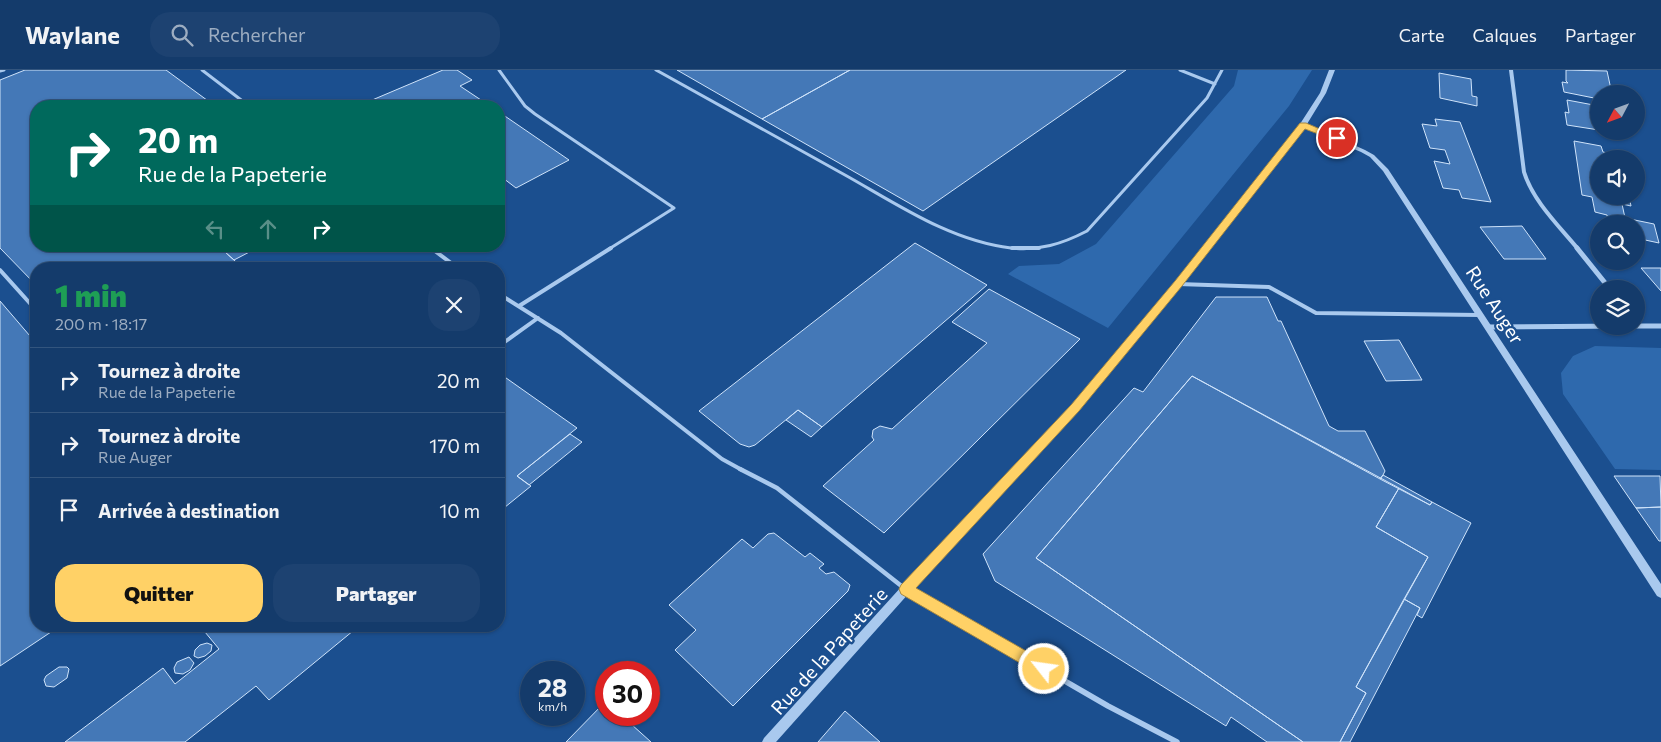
<!DOCTYPE html>
<html lang="fr">
<meta charset="utf-8">
<style>
:root{--surface:#143b6b;--page:#1d4271;--text:#f1f3f6;--muted:#9dadc1;--line:#33557e;--accent:#ffd166}
body{margin:0;font-family:Commissioner,sans-serif;background:var(--page);color:var(--text);height:100vh;display:flex;flex-direction:column;font-size:19px;white-space:nowrap}
*{box-sizing:border-box;margin:0}
p{font-size:16px;color:var(--muted)}
.icon{flex:none;width:28px;height:28px;fill:none;stroke:currentColor;stroke-width:2;stroke-linecap:round;stroke-linejoin:round}
.map{position:relative;flex:1;overflow:hidden}
.drawer{position:absolute;left:30px;top:192px;width:475px;height:370px;display:flex;flex-direction:column;background:var(--surface);border-radius:20px;box-shadow:0 1px 4px #0004,0 0 0 1px var(--line)}
.drawer>*{flex:none}
.banner{position:absolute;left:30px;top:30px;width:475px;height:152px;border-radius:20px;box-shadow:0 1px 4px #0004,0 0 0 1px var(--line);background:#00695c;color:#fff;overflow:hidden}
.needle{width:32px;rotate:229deg}
.buttons{position:absolute;left:1590px;top:15px;display:grid;gap:10px}
.buttons a{display:grid;place-items:center;width:55px;height:55px;border-radius:50%;background:var(--surface);box-shadow:0 1px 4px #0004,0 0 0 1px var(--line);font-size:25px}
.speed{position:absolute;left:520px;top:591px;display:flex;gap:10px;font-size:25px;font-weight:700;text-align:center}
.speed>*{display:grid;place-content:center;width:65px;height:65px;border-radius:50%;background:var(--surface);box-shadow:0 1px 4px #0004,0 0 0 1px var(--line);line-height:1}
.speed small{font-size:12px;font-weight:400}
.speed .limit{border:8px solid #d22;background:#fff;color:#111}
.pin{position:absolute;display:grid;place-items:center;width:42px;height:42px;color:#fff;margin:-21px;border:2px solid #fff;border-radius:50%;box-shadow:0 1px 5px #0007}
.me{position:absolute;width:55px;margin:-28px;rotate:300deg;stroke-linejoin:round;filter:drop-shadow(0 0 4px #0008)}
.turn{display:flex;align-items:center;gap:18px;height:105px;padding:0 25px;font-size:22px}
.turn .icon{width:65px;height:65px;stroke-width:2.5}
.turn b{display:block;font-size:35px;line-height:42px}
.lanes{display:flex;align-items:center;height:48px;padding:0 25px;background:#0003;justify-content:center;gap:25px;direction:ltr}
.lanes .off{opacity:.35}
.round{display:grid;place-items:center;flex:none;width:52px;height:52px;border-radius:20px;background:var(--page)}
.head{display:flex;align-items:center;justify-content:space-between;height:85px;padding:0 25px}
h1{font-size:30px;font-weight:800;line-height:38px;color:#1e9e55}
.action{display:flex;gap:10px;margin-top:auto;padding:10px 25px}
.action a{flex:1;height:58px;border-radius:20px;background:var(--accent);color:#111;font-size:20px;font-weight:800;line-height:58px;text-align:center}
.action a+a{background:var(--page);color:var(--text)}
ul{padding:0;list-style:none}
li{display:flex;align-items:center;gap:15px;height:65px;padding:0 25px;border-top:1px solid var(--line)}
li div{flex:1}
li b{display:block;font-size:19px}
li em{font-style:normal}
header{display:flex;align-items:center;gap:30px;box-sizing:border-box;height:70px;padding:0 25px;background:var(--surface);border-bottom:1px solid var(--line)}
header strong{font-size:24px}
nav{display:flex;gap:28px;margin-inline-start:auto;font-size:18px}
.search{width:350px;height:45px;background:var(--page);display:flex;align-items:center;gap:12px;box-sizing:border-box;padding:0 18px;border-radius:20px;color:var(--muted);font-size:19px}
.map>svg:first-child{display:block}
</style>
<header>
<strong>Waylane</strong>
<div class="search"><svg class="icon" aria-label="search" viewBox="0 0 24 24"><circle cx="10" cy="10" r="6"/><path d="M15 15l6 6"/></svg>Rechercher</div>
<nav><a>Carte</a><a>Calques</a><a>Partager</a></nav>
</header>
<div class="map">
<svg width="1661" height="672" viewBox="0 0 1661 672">
<rect width="100%" height="100%" fill="#1b4f8f"/>
<!-- green -->
<path fill="#2e69ad" d="M1238,0H1312L1289,36L1108,258L1008,204L1019,196L1059,194L1096,174L1234,16Z
M1595,276L1661,278V400L1615,399L1563,324L1561,303L1573,286Z"/>
<!-- building -->
<path fill="#4478b7" stroke="#cfe3fa" d="M25,0H166L215,36H36V176H236L225,182L244,199H36V215L0,178V10Z
M443,0H457L472,10L460,16L490,36H358Z
M677,0H850L762,49Z
M850,0H1126L923,141L762,49Z
M1566,0L1607,1L1612,24H1599V29L1564,22L1562,12L1568,13L1566,11Z
M1439,3L1471,9L1472,26L1477,27V36L1440,28Z
M1567,30L1599,36V60L1567,55L1565,42L1569,43Z
M499,42L569,90L516,118L499,105Z
M1435,49L1460,52L1491,132L1462,128L1459,120L1443,118L1434,91L1450,94L1445,80L1430,78L1422,54L1437,56Z
M1574,71L1601,76L1603,82L1620,86L1621,89H1599V126H1629L1631,136L1622,134L1625,148L1654,154L1659,173L1636,168V154H1609L1607,145L1595,142L1592,127L1582,125Z
M1522,156L1546,189H1504L1480,157Z
M915,173L987,215L822,357L798,340L755,375L749,377L740,374L699,341Z
M236,176H261L234,190L225,182Z
M1641,198H1661V221Z
M989,219L1080,269L884,463L823,416L874,370L872,367L873,360L880,356L892,359L987,273L952,252Z
M1216,227H1267L1278,251H1281L1329,356L1338,361H1365L1385,401L1383,405L1380,409L1192,306L1036,488L1303,672H1267L1231,647L1226,656L995,511L983,484L1134,318L1143,322Z
M0,231L36,273V378L32,380L36,385V556H60L0,596Z
M1399,270L1422,310L1386,311L1364,271Z
M499,303L577,358L517,406L531,416L499,442Z
M1192,306L1399,418L1376,457L1428,487L1356,617L1366,623L1340,672H1303L1036,488Z
M798,340L822,357L811,367L786,350Z
M570,364L582,372L529,415L517,406Z
M1383,405L1432,432L1430,435L1380,409Z
M1614,406H1660L1661,437L1636,438Z
M1399,418L1430,435L1432,432L1471,453L1422,548L1417,545L1420,538L1404,529L1428,487L1376,457Z
M1661,437V471H1659L1636,438Z
M774,463L805,487L810,483L824,494L819,498L826,504L834,502L850,515L848,521L733,636L675,580L696,560L669,535L742,469L753,478L768,464Z
M1404,529L1420,538L1350,672H1340L1366,623L1356,617Z
M200,556H359L269,630L256,616L185,672H65L163,598L175,614L219,579Z
M207,573L212,575L211,581L205,586L198,588L194,586L195,580L200,575Z
M189,587L194,593L190,600L183,604L175,603L174,598L177,592Z
M59,597H67L69,599L67,608L54,617L46,616L44,610L46,606Z
M606,631V645H621L651,672H566Z
M845,641L880,672H818Z"/>
<g fill="none" stroke-linecap="round" stroke-linejoin="round">
<!-- service-far2 -->
<path stroke="#a9c9ee" stroke-width="3" d="M202,0L249,36
M499,0L525,36L535,44L674,138L609,179
M656,0C719,35 782,70 845,105C897,134 950,171 1011,178C1039,181 1062,174 1087,161L1207,28L1222,0
M1180,0L1215,14
M0,1L4,0
M429,176L433,179"/>
<!-- service-far1 -->
<path stroke="#a9c9ee" stroke-width="4" d="M431,178L459,199
M1012,178H1039
M0,200L36,240
M1178,214L1269,217L1316,243L1480,245
M499,224L561,263L722,389L742,400
M519,236L611,178
M499,276L538,248"/>
<!-- service -->
<path stroke="#a9c9ee" stroke-width="4.5" d="M740,399L777,418L904,518"/>
<!-- minor-far2 -->
<path stroke="#a9c9ee" stroke-width="4" d="M1511,0L1524,102C1533,131 1559,156 1578,179"/>
<!-- minor-far1 -->
<path stroke="#a9c9ee" stroke-width="5" d="M1577,178L1610,219
M1636,256H1661
M1488,257L1628,256"/>
<!-- minor -->
<path stroke="#a9c9ee" stroke-width="5.5" d="M906,519L1108,636L1177,672"/>
<!-- tertiary -->
<path fill="#a9c9ee" fill-rule="evenodd" d="M1329,0H1335L1326,23L1307,54L1365,80L1374,85L1388,99L1661,514V528L1657,526L1383,101L1370,87L1361,82L1304,58L1181,216L1078,340L910,522L776,672H762L764,668L902,516L1072,336L1175,212L1300,54L1320,23Z"/>
</g>
<!-- route -->
<path fill="#ffd166" stroke="#a68842" d="M1300,53H1306L1341,68L1334,70L1305,59L1182,216L1079,341L916,518L1049,594L1051,599L1049,604L1044,606L1039,604L901,524L899,519L901,515L1071,335L1175,211Z"/>
<g text-anchor="middle" stroke-width="4.5" stroke-linejoin="round" paint-order="stroke">
<!-- street labels -->
<g font-size="19" fill="#fff" stroke="#1b4f8f">
<text transform="translate(1495 235) rotate(57)" y="7">Rue Auger</text>
<text transform="translate(829 581) rotate(-48)" y="7">Rue de la Papeterie</text>
</g>
</g>
</svg>
<div class="buttons">
<a><svg class="needle" viewBox="-14 -14 28 28"><path d="M0-13l5 13h-10z" fill="#e53935"/><path d="M0 13l5-13h-10z" fill="#9dadc1"/></svg></a>
<a><svg class="icon" aria-label="sound" viewBox="0 0 24 24"><path d="M4 9h4l5-4v14l-5-4H4zM17 9q2 3 0 6"/></svg></a>
<a><svg class="icon" aria-label="search" viewBox="0 0 24 24"><circle cx="10" cy="10" r="6"/><path d="M15 15l6 6"/></svg></a>
<a><svg class="icon" aria-label="layers" viewBox="0 0 24 24"><path d="M12 4l9 5-9 5-9-5zM3 14l9 5 9-5"/></svg></a>
</div>
<div class="speed"><div>28<small>km/h</small></div><div class="limit">30</div></div>
<div class="pin" style="left:1337px;top:68px;background:#d93025"><svg class="icon" aria-label="arrive" viewBox="0 0 24 24"><path d="M6 21V4h12l-3 4 3 4H6"/></svg></div>
<svg class="me" style="left:1044px;top:599px" viewBox="-20 -20 40 40"><circle r="17" fill="#ffd166" stroke="#fff" stroke-width="3"/><path d="M0-11L8 9 0 5-8 9z" fill="#fff"/></svg>
<div class="banner">
<div class="turn"><svg class="icon" aria-label="right" viewBox="0 0 24 24"><path d="M7 20v-9h11M14 6l5 5-5 5"/></svg><div><b>20 m</b>Rue de la Papeterie</div></div>
<div class="lanes"><svg class="icon off" aria-label="left" viewBox="0 0 24 24"><path d="M17 20v-9H6M10 6l-5 5 5 5"/></svg><svg class="icon off" aria-label="ahead" viewBox="0 0 24 24"><path d="M12 20V5M6 11l6-6 6 6"/></svg><svg class="icon" aria-label="right" viewBox="0 0 24 24"><path d="M7 20v-9h11M14 6l5 5-5 5"/></svg></div>
</div>
<section class="drawer">
<div class="head"><div><h1>1 min</h1><p>200 m · 18:17</p></div><a class="round"><svg class="icon" aria-label="close" viewBox="0 0 24 24"><path d="M6 6l12 12M18 6L6 18"/></svg></a></div>
<ul>
<li><svg class="icon" aria-label="right" viewBox="0 0 24 24"><path d="M7 20v-9h11M14 6l5 5-5 5"/></svg><div><b>Tournez à droite</b><p>Rue de la Papeterie</p></div><em>20 m</em></li>
<li><svg class="icon" aria-label="right" viewBox="0 0 24 24"><path d="M7 20v-9h11M14 6l5 5-5 5"/></svg><div><b>Tournez à droite</b><p>Rue Auger</p></div><em>170 m</em></li>
<li><svg class="icon" aria-label="arrive" viewBox="0 0 24 24"><path d="M6 21V4h12l-3 4 3 4H6"/></svg><div><b>Arrivée à destination</b></div><em>10 m</em></li>
</ul>
<div class="action"><a>Quitter</a><a>Partager</a></div>
</section>
</div>
